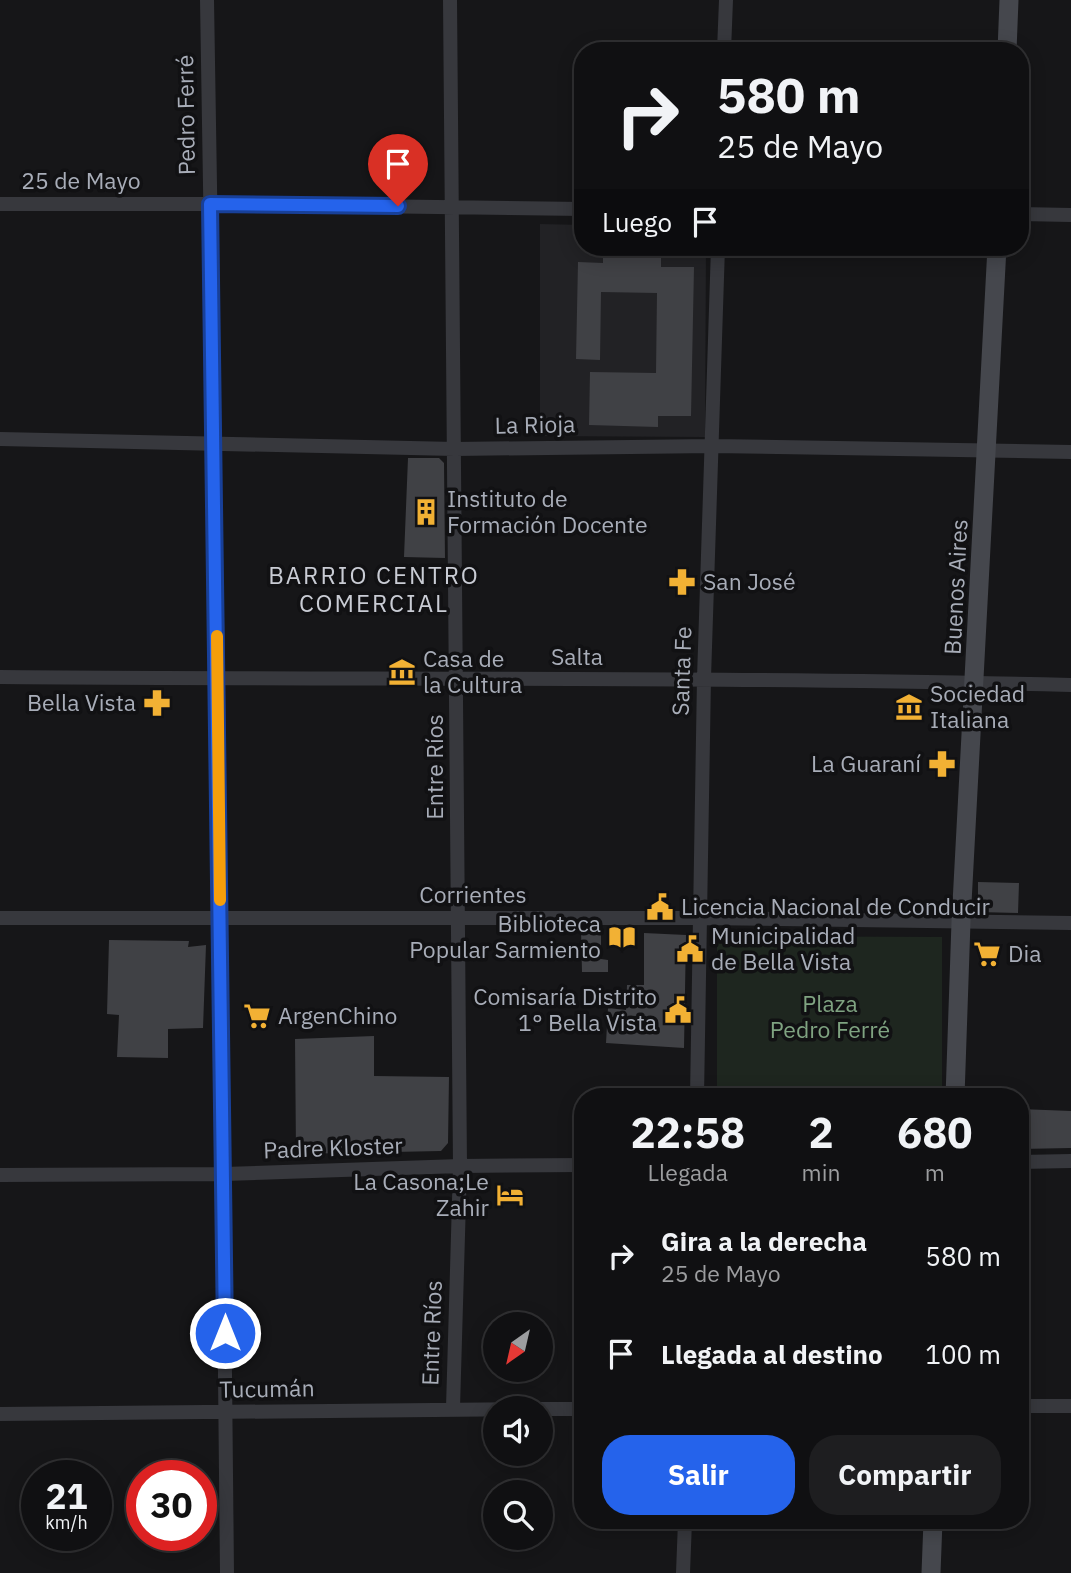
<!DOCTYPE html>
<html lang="es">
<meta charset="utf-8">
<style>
:root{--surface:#101012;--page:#1e1e20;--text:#f1f3f6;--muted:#9c9d9f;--line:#303032;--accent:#2563eb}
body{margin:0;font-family:"IBM Plex Sans",sans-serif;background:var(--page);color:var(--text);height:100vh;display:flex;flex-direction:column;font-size:26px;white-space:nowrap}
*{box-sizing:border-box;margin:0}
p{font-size:23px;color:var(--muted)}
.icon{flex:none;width:38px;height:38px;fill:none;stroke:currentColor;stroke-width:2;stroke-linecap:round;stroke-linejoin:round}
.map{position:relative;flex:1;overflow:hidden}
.drawer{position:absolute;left:574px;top:1088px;width:455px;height:441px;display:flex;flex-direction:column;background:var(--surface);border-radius:28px;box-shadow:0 4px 18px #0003,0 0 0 2px var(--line)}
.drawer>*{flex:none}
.banner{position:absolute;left:574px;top:42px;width:455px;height:214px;border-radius:28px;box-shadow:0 4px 18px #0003,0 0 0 2px var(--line);background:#101012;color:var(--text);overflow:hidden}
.needle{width:46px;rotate:214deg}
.tools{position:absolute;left:483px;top:1312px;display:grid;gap:14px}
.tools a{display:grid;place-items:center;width:70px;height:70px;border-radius:50%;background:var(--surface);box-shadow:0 4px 18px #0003,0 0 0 2px var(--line);font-size:35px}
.speed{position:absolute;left:21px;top:1460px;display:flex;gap:14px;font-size:35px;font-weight:700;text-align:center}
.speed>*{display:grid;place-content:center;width:91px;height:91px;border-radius:50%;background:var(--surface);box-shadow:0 4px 18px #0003,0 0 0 2px var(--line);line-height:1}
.speed small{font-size:18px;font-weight:400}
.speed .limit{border:10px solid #d22;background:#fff;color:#111}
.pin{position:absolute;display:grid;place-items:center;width:60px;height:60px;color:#fff;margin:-72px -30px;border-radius:50% 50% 50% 0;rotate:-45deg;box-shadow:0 0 7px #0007}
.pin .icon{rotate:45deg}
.me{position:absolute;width:77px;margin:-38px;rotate:0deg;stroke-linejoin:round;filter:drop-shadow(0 0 5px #0008)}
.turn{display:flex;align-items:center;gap:24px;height:147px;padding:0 28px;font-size:32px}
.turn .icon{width:91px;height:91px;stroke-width:2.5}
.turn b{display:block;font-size:49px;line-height:60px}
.then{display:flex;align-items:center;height:66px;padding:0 28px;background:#0003;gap:14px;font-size:26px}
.eta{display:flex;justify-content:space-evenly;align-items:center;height:119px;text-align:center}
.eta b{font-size:42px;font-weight:700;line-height:49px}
.action{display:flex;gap:14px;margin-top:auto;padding:14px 28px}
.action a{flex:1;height:80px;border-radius:28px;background:var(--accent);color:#fff;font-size:28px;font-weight:700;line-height:80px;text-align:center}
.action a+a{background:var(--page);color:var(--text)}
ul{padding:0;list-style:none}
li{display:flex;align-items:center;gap:21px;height:98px;padding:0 28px}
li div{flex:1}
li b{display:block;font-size:26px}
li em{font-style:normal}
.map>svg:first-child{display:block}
</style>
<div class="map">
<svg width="1071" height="1573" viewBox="0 0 1071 1573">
<rect width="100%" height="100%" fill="#161618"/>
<!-- built -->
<path fill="#222225" d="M540,224L583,225V247H706L705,437L540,436Z"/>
<!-- green -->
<path fill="#1e261f" d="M717,936L942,937V1097H717Z"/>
<!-- building -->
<path fill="#404145" d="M603,252L661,253V267H694L691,416H658V427L589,425L590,372L656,373L657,293L601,292L600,360L576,359L578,262L603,263Z
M408,458H439L444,463L445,558L404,557Z
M978,882L1019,883L1018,913L978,912Z
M601,929V959L608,960V972H582L581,930Z
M644,933L686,935L684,1048L606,1043L608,1008L626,1010L627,985H644Z
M109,940L189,941L188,947L206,945L203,1028L168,1029V1058L117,1057L119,1015L107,1014Z
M374,1036V1076L449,1077L448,1143L441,1151L296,1154L295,1039Z
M1020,1109L1071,1111V1148L1020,1149Z"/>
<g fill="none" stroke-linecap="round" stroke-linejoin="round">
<!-- street -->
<path stroke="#37383d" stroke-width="14" d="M207,0L218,679L227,1573
M450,0L460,1166L453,1408
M724,51L726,0
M0,204H210L583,209
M1020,214L1071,215
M0,439L455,449L712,446L1071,452
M0,677C357,680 714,676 1071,685
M0,918H700L1071,923
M697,1097L704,678L718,247
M1020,1162L1071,1161
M0,1175L224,1174L460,1166L583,1165
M1020,1406H1071
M541,1409H583
M0,1414L535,1409
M683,1573L685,1521"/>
<!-- secondary -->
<path stroke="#45474d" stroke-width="19" d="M1007,51L1009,0
M955,1097L961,922L997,247
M931,1573L933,1521"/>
</g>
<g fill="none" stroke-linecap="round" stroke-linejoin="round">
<defs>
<path id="route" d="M225,1333L210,204L398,206"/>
</defs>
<!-- route casing -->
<use href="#route" stroke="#184099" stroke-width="18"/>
<!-- route -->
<use href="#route" stroke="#2563eb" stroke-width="12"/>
<!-- slow -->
<path stroke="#f59e0b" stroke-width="12" d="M217,636L220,900"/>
</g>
<!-- icons -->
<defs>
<symbol id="building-bare" viewBox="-9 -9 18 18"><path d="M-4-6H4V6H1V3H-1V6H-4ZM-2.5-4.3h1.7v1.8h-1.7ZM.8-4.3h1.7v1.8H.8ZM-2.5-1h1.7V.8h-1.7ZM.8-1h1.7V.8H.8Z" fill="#f2b134" stroke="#111113" stroke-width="2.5" paint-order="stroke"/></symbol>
<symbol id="pharmacy-bare" viewBox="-9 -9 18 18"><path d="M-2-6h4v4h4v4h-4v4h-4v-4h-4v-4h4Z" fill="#f2b134" stroke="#111113" stroke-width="2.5" paint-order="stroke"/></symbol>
<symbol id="museum-bare" viewBox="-9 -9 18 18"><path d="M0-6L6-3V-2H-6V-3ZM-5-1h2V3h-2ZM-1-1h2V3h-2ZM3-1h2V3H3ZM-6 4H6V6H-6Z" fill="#f2b134" stroke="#111113" stroke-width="2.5" paint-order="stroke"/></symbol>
<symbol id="civic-bare" viewBox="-9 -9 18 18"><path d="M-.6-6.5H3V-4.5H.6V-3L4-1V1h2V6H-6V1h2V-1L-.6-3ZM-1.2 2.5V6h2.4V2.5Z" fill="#f2b134" stroke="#111113" stroke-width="2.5" paint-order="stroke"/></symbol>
<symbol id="library-bare" viewBox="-9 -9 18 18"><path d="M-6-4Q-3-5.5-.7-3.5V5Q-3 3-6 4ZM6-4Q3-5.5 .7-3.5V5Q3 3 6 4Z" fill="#f2b134" stroke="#111113" stroke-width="2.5" paint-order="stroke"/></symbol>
<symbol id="supermarket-bare" viewBox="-9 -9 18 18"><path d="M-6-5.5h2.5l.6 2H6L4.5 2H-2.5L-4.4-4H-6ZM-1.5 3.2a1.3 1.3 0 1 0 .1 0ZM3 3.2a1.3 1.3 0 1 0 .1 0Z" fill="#f2b134" stroke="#111113" stroke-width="2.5" paint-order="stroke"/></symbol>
<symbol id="hotel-bare" viewBox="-9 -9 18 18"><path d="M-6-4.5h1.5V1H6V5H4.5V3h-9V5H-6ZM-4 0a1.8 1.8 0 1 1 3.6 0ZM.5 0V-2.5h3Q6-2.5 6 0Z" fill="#f2b134" stroke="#111113" stroke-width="2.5" paint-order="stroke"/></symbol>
</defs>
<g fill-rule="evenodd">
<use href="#building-bare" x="407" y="493" width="38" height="38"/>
<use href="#pharmacy-bare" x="663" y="563" width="38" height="38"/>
<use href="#museum-bare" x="383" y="653" width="38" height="38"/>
<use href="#pharmacy-bare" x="138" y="684" width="38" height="38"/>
<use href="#museum-bare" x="890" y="688" width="38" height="38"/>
<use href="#pharmacy-bare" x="923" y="745" width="38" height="38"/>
<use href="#civic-bare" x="641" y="888" width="38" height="38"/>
<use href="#library-bare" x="603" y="918" width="38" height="38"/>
<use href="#civic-bare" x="671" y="930" width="38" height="38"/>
<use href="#supermarket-bare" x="968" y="935" width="38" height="38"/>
<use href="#civic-bare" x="659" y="991" width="38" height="38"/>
<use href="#supermarket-bare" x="238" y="997" width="38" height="38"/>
<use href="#hotel-bare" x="491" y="1176" width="38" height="38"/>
</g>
<g text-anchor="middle" stroke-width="7" stroke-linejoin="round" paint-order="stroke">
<!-- street labels -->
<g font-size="23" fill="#a8adb8" stroke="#111113">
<text transform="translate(186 115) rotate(-91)" y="8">Pedro Ferré</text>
<text x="81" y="189">25 de Mayo</text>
<text transform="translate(535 425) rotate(-1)" y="8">La Rioja</text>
<text transform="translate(956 587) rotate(-87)" y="8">Buenos Aires</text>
<text x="577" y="665">Salta</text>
<text transform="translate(682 671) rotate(-88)" y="8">Santa Fe</text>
<text transform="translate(435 767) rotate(-90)" y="8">Entre Ríos</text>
<text x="473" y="903">Corrientes</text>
<text transform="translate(333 1148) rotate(-2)" y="8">Padre Kloster</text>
<text transform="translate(432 1333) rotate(-88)" y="8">Entre Ríos</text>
<text transform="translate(267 1389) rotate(-1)" y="8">Tucumán</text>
</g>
<!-- poi labels -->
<g font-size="23" fill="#a8adb8" stroke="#111113" text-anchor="start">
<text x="447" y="507">Instituto de<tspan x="447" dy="26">Formación Docente</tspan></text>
<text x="703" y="590">San José</text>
<text x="423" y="667">Casa de<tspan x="423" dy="26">la Cultura</tspan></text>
<text x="930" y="702">Sociedad<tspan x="930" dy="26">Italiana</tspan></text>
<text x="136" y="711" text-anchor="end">Bella Vista</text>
<text x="921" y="772" text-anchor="end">La Guaraní</text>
<text x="681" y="915">Licencia Nacional de Conducir</text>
<text x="601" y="932" text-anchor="end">Biblioteca<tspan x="601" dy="26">Popular Sarmiento</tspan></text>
<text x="711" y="944">Municipalidad<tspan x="711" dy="26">de Bella Vista</tspan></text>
<text x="1008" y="962">Dia</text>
<text x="657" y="1005" text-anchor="end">Comisaría Distrito<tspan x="657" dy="26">1° Bella Vista</tspan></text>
<text x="278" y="1024">ArgenChino</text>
<text x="489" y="1190" text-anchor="end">La Casona;Le<tspan x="489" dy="26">Zahir</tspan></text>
</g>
<!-- park labels -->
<g font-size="23" fill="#7fa381" stroke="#111113">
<text x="830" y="1012">Plaza<tspan x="830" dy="26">Pedro Ferré</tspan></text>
</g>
<!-- neighbourhood labels -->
<g font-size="24" letter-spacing="2" fill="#c9ccd4" stroke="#111113">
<text x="374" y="584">BARRIO CENTRO<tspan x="374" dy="28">COMERCIAL</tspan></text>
</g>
</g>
</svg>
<div class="tools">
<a><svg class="needle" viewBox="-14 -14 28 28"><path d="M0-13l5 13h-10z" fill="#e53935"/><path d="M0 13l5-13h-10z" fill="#9c9d9f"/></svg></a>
<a><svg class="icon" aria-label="sound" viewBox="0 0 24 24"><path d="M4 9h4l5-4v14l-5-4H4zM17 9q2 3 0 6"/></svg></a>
<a><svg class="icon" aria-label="search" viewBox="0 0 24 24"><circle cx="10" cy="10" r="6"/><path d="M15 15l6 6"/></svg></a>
</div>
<div class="speed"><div>21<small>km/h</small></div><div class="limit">30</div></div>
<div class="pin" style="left:398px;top:206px;background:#d93025"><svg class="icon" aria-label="arrive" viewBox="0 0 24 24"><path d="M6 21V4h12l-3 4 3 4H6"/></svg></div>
<svg class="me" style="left:225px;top:1333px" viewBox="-20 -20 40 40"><circle r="17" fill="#2563eb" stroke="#fff" stroke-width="3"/><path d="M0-11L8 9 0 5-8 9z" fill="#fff"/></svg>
<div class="banner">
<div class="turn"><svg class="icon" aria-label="right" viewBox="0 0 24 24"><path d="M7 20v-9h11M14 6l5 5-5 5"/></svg><div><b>580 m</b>25 de Mayo</div></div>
<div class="then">Luego<svg class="icon" aria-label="arrive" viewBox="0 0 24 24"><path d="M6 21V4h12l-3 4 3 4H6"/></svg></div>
</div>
<section class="drawer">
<div class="eta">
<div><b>22:58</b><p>Llegada</p></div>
<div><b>2</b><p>min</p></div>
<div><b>680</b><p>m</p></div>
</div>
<ul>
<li><svg class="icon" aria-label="right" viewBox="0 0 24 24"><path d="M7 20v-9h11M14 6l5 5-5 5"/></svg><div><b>Gira a la derecha</b><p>25 de Mayo</p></div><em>580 m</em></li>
<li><svg class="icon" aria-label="arrive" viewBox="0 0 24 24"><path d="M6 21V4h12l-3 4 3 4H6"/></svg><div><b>Llegada al destino</b></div><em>100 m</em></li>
</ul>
<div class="action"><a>Salir</a><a>Compartir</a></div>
</section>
</div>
